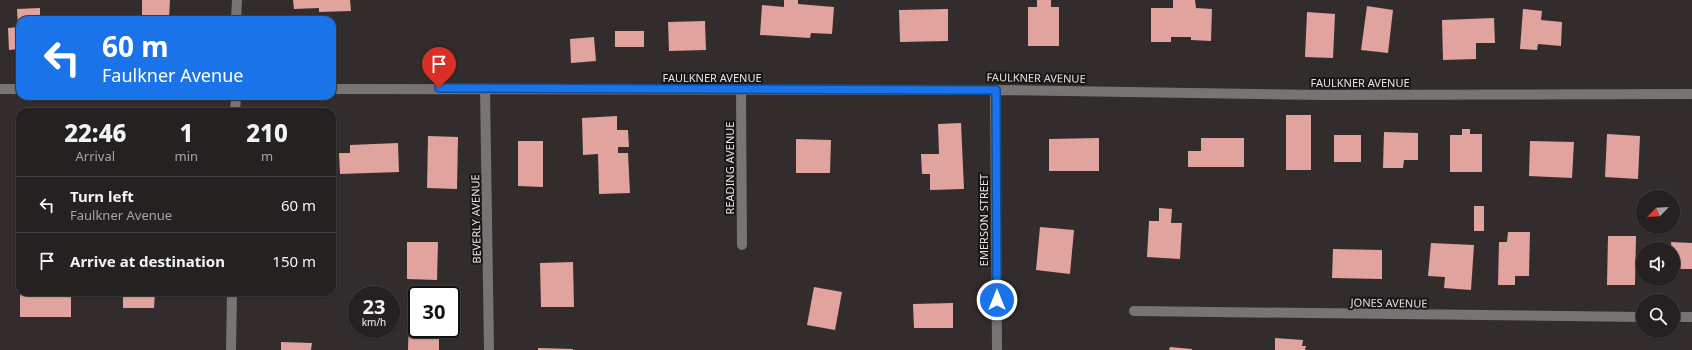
<!DOCTYPE html>
<style>
:root{--surface:#262121;--page:#322e2e;--text:#f1f3f6;--muted:#a4a3a5;--line:#423e3f}
body{margin:0;font-family:"Noto Sans",sans-serif;background:var(--page);color:var(--text);height:100vh;display:flex;flex-direction:column;font-size:15px;white-space:nowrap}
*{box-sizing:border-box;margin:0}
p{font-size:13px;color:var(--muted)}
.icon{flex:none;width:22px;height:22px;fill:none;stroke:currentColor;stroke-width:2;stroke-linecap:round;stroke-linejoin:round}
.map{position:relative;flex:1;overflow:hidden}
.sheet{position:absolute;left:16px;top:108px;width:320px;height:188px;display:flex;flex-direction:column;background:var(--surface);border-radius:12px;box-shadow:0 1px 3px #0004,0 0 0 1px var(--line)}
.sheet>*{flex:none}
.top-card{position:absolute;left:16px;top:16px;width:320px;height:84px;border-radius:12px;box-shadow:0 1px 3px #0004,0 0 0 1px var(--line);background:#1a73e8;color:#fff;overflow:hidden}
.needle{width:26px;rotate:245deg}
.buttons{position:absolute;left:1636px;top:190px;display:grid;gap:8px}
.buttons a{display:grid;place-items:center;width:44px;height:44px;border-radius:50%;background:var(--surface);box-shadow:0 1px 3px #0004,0 0 0 1px var(--line);font-size:20px}
.speed{position:absolute;left:348px;top:286px;display:flex;gap:8px;font-size:20px;font-weight:700;text-align:center}
.speed>*{display:grid;place-content:center;width:52px;height:52px;border-radius:50%;background:var(--surface);box-shadow:0 1px 3px #0004,0 0 0 1px var(--line);line-height:1}
.speed small{font-size:10px;font-weight:400}
.speed .limit{border:2px solid #111;border-radius:6px;background:#fff;color:#111}
.pin{position:absolute;display:grid;place-items:center;width:34px;height:34px;color:#fff;margin:-41px -17px;border-radius:50% 50% 50% 0;rotate:-45deg;box-shadow:0 0 4px #0007}
.pin .icon{rotate:45deg}
.me{position:absolute;width:44px;margin:-22px;rotate:0deg;stroke-linejoin:round;filter:drop-shadow(0 0 3px #0008)}
.turn{display:flex;align-items:center;gap:14px;height:84px;padding:0 20px;font-size:18px}
.turn .icon{width:52px;height:52px;stroke-width:2.5}
.turn b{display:block;font-size:28px;line-height:34px}
.eta{display:flex;justify-content:space-evenly;align-items:center;height:68px;text-align:center}
.eta b{font-size:24px;font-weight:800;line-height:28px}
ul{padding:0;list-style:none}
li{display:flex;align-items:center;gap:12px;height:56px;padding:0 20px;border-top:1px solid var(--line)}
li div{flex:1}
li b{display:block;font-size:15px}
li em{font-style:normal}
.map>svg:first-child{display:block}
</style>
<div class="map">
<svg width="1692" height="350" viewBox="0 0 1692 350">
<rect width="100%" height="100%" fill="#332c2c"/>
<!-- building -->
<path fill="#e1a39e" d="M142,0H170L169,20H142Z
M293,0H350L351,11L319,12V8L294,9Z
M784,0H798V4L834,7L832,34L811,33L810,38L760,35L762,5L784,7Z
M1037,0H1051V7H1059V46H1028V7H1037Z
M1173,0H1195L1196,8L1212,9L1211,41L1191,40V37H1171V42H1151V8H1173Z
M1367,6L1393,10L1388,53L1361,50Z
M40,8V20H20V49L9,50L8,28L18,27L17,9Z
M948,9V41L900,42L899,10Z
M1523,9L1542,11L1541,20L1562,22L1561,46L1538,44L1537,50L1520,49Z
M1307,12L1335,14L1333,58L1305,57Z
M1494,18L1495,43H1476V59L1443,60L1442,20Z
M705,21L706,50L669,51L668,22Z
M615,31H644V47H615Z
M594,37L596,61L571,63L570,39Z
M1286,115H1311V170H1286Z
M617,116V130H628L629,147H618V153H628L630,193L599,194L598,154L583,155L582,118Z
M961,123L964,189L930,190V174H922L921,154H939L938,124Z
M1462,129H1470V134H1482V172H1450V135H1462Z
M1384,132L1418,133V160H1404L1403,168H1383Z
M1607,134L1640,136L1638,179L1605,177Z
M1334,135H1361V162H1334Z
M428,136L458,137L457,189L427,188Z
M1099,138V171H1049V139Z
M1201,138H1244V167H1188V151H1201Z
M796,139L831,140L830,173H796Z
M518,141H543V187L518,186Z
M1530,141L1574,142L1572,178L1529,176Z
M398,143L399,172L340,174L339,153H350V145Z
M1474,206H1484V231H1474Z
M1159,208L1172,209L1171,223H1182L1180,259L1147,257L1149,221H1159Z
M1040,227L1074,230L1070,274L1036,270Z
M1508,232H1530L1529,276H1515V285H1498L1499,242H1507Z
M1608,236H1636L1635,285H1607Z
M407,242H438L437,280L407,279Z
M1671,242L1692,243V269H1673Z
M1431,243L1474,245L1471,290L1444,288L1445,277L1428,276Z
M1333,249L1382,250V279L1332,278Z
M573,262L574,307H541L540,263Z
M814,287L842,292L835,330L807,325Z
M20,292H71V317H20Z
M123,292H155L154,308H123Z
M953,303V328H914L913,304Z
M409,316L417,317V329H439V350H408Z
M1275,338L1303,340L1302,346H1306L1305,350H1275Z
M281,342L312,343L311,350H281Z
M1170,347L1192,349V350H1169Z
M538,348L573,349V350H538Z"/>
<g fill="none" stroke-linecap="round" stroke-linejoin="round">
<!-- minor -->
<path stroke="#787474" stroke-width="10" d="M236,20L237,0
M485,88L489,350
M0,89H20
M332,89L995,90L1325,95L1692,94
M741,90L742,245
M995,90L997,350
M235,112L236,96
M1134,311L1643,317
M1673,317H1692
M231,350L232,292"/>
</g>
<g fill="none" stroke-linecap="round" stroke-linejoin="round">
<defs>
<path id="route" d="M439,88L996,90L997,300"/>
</defs>
<!-- route casing -->
<use href="#route" stroke="#114b97" stroke-width="10"/>
<!-- route -->
<use href="#route" stroke="#1a73e8" stroke-width="7"/>
</g>
<g text-anchor="middle" stroke-width="4" stroke-linejoin="round" paint-order="stroke">
<!-- street labels -->
<g font-size="11" fill="#e8e4e3" stroke="#181515">
<text x="712" y="82">FAULKNER AVENUE</text>
<text transform="translate(1036 78) rotate(1)" y="4">FAULKNER AVENUE</text>
<text x="1360" y="87">FAULKNER AVENUE</text>
<text transform="translate(730 168) rotate(-90)" y="4">READING AVENUE</text>
<text transform="translate(476 219) rotate(-91)" y="4">BEVERLY AVENUE</text>
<text transform="translate(984 220) rotate(-90)" y="4">EMERSON STREET</text>
<text transform="translate(1389 303) rotate(1)" y="4">JONES AVENUE</text>
</g>
</g>
</svg>
<div class="buttons">
<a><svg class="needle" viewBox="-14 -14 28 28"><path d="M0-13l5 13h-10z" fill="#e53935"/><path d="M0 13l5-13h-10z" fill="#a4a3a5"/></svg></a>
<a><svg class="icon" aria-label="sound" viewBox="0 0 24 24"><path d="M4 9h4l5-4v14l-5-4H4zM17 9q2 3 0 6"/></svg></a>
<a><svg class="icon" aria-label="search" viewBox="0 0 24 24"><circle cx="10" cy="10" r="6"/><path d="M15 15l6 6"/></svg></a>
</div>
<div class="speed"><div>23<small>km/h</small></div><div class="limit">30</div></div>
<div class="pin" style="left:439px;top:88px;background:#d93025"><svg class="icon" aria-label="arrive" viewBox="0 0 24 24"><path d="M6 21V4h12l-3 4 3 4H6"/></svg></div>
<svg class="me" style="left:997px;top:300px" viewBox="-20 -20 40 40"><circle r="17" fill="#1a73e8" stroke="#fff" stroke-width="3"/><path d="M0-11L8 9 0 5-8 9z" fill="#fff"/></svg>
<div class="top-card">
<div class="turn"><svg class="icon" aria-label="left" viewBox="0 0 24 24"><path d="M17 20v-9H6M10 6l-5 5 5 5"/></svg><div><b>60 m</b>Faulkner Avenue</div></div>
</div>
<section class="sheet">
<div class="eta">
<div><b>22:46</b><p>Arrival</p></div>
<div><b>1</b><p>min</p></div>
<div><b>210</b><p>m</p></div>
</div>
<ul>
<li><svg class="icon" aria-label="left" viewBox="0 0 24 24"><path d="M17 20v-9H6M10 6l-5 5 5 5"/></svg><div><b>Turn left</b><p>Faulkner Avenue</p></div><em>60 m</em></li>
<li><svg class="icon" aria-label="arrive" viewBox="0 0 24 24"><path d="M6 21V4h12l-3 4 3 4H6"/></svg><div><b>Arrive at destination</b></div><em>150 m</em></li>
</ul>
</section>
</div>
